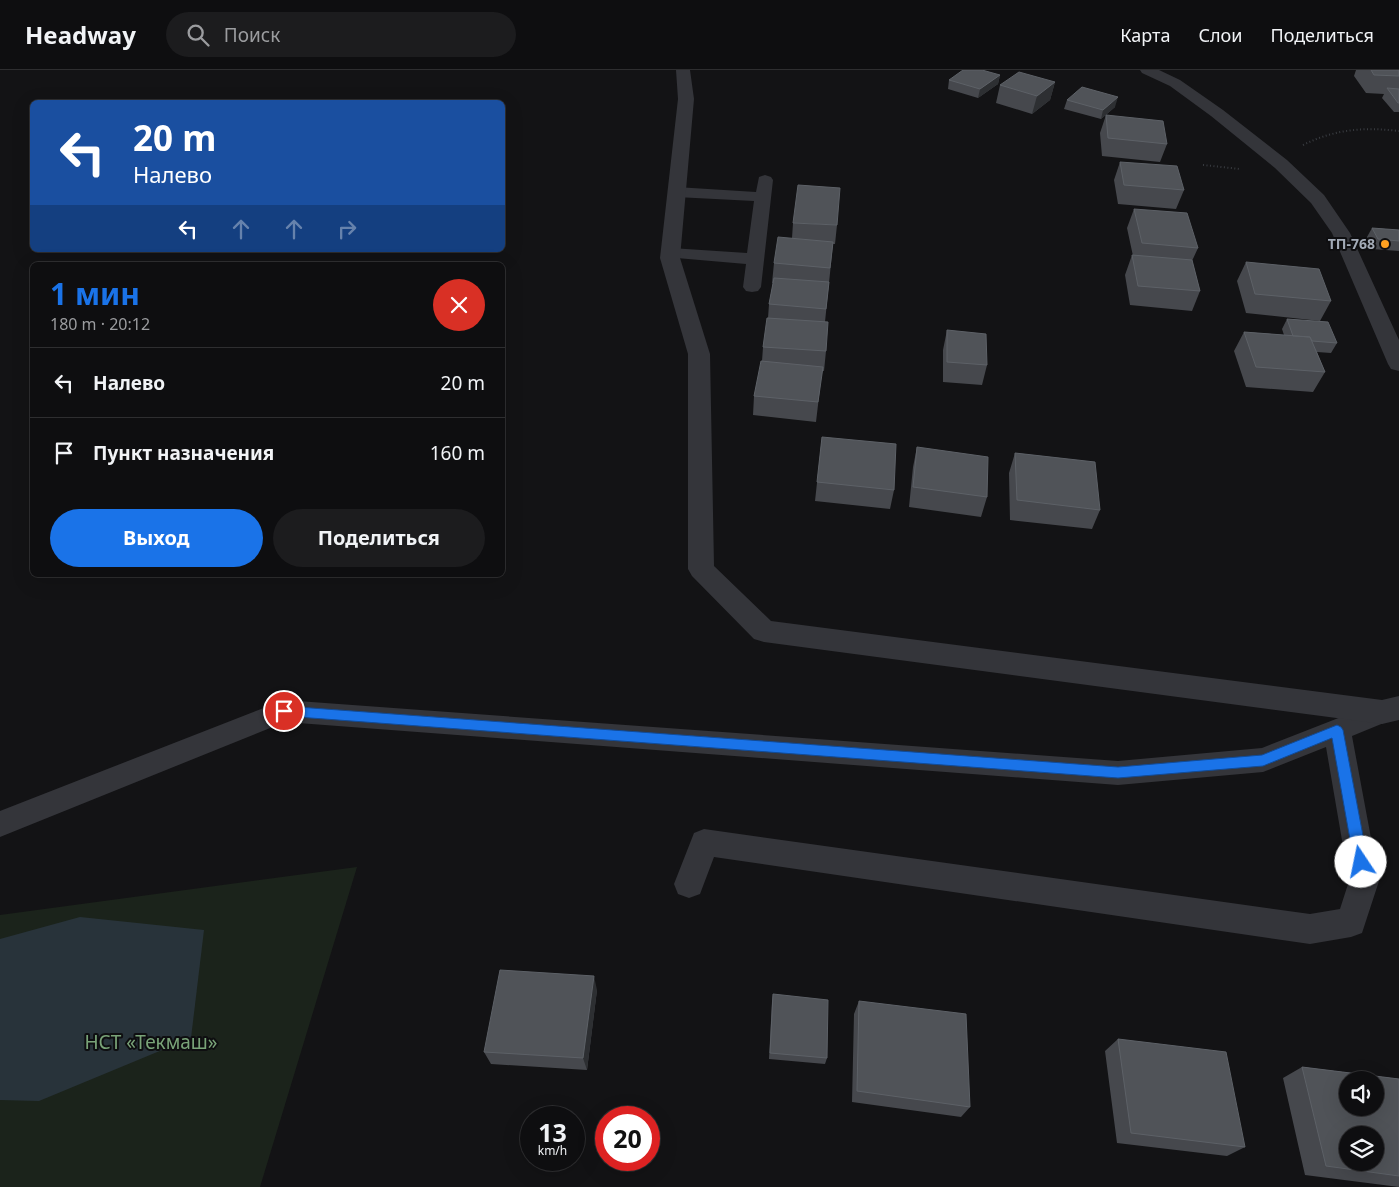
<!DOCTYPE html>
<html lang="ru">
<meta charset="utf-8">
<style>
:root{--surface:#0e0e10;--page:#1c1c1e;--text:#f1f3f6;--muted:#9b9c9f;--line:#2e2e30;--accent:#1a73e8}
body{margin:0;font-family:"Noto Sans",sans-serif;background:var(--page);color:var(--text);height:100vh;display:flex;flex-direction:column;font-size:19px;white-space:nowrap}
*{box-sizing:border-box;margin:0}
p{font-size:16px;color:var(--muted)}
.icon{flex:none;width:28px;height:28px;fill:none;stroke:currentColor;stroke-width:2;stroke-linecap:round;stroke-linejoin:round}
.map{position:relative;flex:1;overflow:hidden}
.details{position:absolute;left:30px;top:192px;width:475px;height:315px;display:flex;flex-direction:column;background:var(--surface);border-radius:8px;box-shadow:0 5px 20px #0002,0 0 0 1px var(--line)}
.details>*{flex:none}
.guide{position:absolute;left:30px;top:30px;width:475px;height:152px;border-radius:8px;box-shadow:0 5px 20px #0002,0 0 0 1px var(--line);background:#1a4fa0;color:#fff;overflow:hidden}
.controls{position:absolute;left:1339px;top:1001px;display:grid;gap:10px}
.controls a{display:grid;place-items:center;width:45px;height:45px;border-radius:50%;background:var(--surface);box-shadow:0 5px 20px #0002,0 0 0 1px var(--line);font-size:25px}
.speed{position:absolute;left:520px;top:1036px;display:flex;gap:10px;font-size:25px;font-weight:700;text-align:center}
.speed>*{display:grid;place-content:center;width:65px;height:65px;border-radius:50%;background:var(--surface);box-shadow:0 5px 20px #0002,0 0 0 1px var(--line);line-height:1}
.speed small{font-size:12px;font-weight:400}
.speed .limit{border:8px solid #d22;background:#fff;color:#111}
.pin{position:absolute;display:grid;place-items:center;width:42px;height:42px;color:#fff;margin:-21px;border:2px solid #fff;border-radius:50%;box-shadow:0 1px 5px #0007}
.me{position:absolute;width:55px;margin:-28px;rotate:349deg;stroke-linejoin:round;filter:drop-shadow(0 0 4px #0008)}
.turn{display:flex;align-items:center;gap:18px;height:105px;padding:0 20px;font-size:22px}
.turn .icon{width:65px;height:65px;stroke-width:2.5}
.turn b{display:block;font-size:35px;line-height:42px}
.lanes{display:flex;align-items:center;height:48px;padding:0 20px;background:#0003;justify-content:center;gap:25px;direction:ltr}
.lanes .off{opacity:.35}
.round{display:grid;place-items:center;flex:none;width:52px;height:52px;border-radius:26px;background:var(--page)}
.headline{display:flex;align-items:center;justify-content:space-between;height:85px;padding:0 20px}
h1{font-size:30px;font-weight:700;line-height:38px;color:var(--accent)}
.cta{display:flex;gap:10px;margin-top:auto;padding:10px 20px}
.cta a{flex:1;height:58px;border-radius:30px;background:var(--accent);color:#fff;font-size:20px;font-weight:700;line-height:58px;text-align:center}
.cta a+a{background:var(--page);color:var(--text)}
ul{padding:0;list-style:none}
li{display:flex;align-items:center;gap:15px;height:70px;padding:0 20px;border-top:1px solid var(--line)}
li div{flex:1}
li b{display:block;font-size:19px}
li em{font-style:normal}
header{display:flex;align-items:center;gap:30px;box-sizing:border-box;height:70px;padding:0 25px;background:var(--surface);border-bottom:1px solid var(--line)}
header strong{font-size:24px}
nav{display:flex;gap:28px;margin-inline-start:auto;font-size:18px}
.search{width:350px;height:45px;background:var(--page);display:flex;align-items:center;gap:12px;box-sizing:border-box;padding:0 18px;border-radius:28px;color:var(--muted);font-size:19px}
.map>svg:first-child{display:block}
</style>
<header>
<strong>Headway</strong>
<div class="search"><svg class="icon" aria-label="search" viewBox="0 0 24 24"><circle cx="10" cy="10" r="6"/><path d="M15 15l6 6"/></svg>Поиск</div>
<nav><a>Карта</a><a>Слои</a><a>Поделиться</a></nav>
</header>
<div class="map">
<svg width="1399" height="1117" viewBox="0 0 1399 1117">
<rect width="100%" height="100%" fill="#131315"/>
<!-- green -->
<path fill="#1b231b" d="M357,797L260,1117H0V845Z"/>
<!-- water -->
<path fill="#28333a" d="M80,847L204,860L191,968L39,1031L0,1030V869Z"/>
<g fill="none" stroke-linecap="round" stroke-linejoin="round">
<!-- path -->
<path stroke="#393c41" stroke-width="2" stroke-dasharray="1 2.5" stroke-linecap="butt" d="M1303,75C1335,59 1364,57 1399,61
M1203,95L1240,99"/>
<!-- lane -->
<path fill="#34353a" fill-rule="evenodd" d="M765,105L771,107L773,110L761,217L758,221L752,222L746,221L743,217L746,194L665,187L662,183L665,179L671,178L747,183L754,131L676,127L670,125L668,122L670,119L676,117L756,122L759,107Z
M284,630L1118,691L1262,678L1382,631L1391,634L1395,642L1391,650L1352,666L1379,811L1362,863L1351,867L1310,874L714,787L700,824L689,828L678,824L674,814L694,763L704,759L1310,844L1340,839L1349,811L1326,677L1263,702L1118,715L285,652L0,767V741Z"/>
<!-- street -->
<path fill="#34353a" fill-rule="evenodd" d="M676,0H690L694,29L680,188L710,284L714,496L771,551L1382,630L1399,626V650L1382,654L764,572L754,569L692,506L688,499V284L660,188L678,29Z
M1140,0H1159L1180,10L1223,40L1287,90L1324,125L1350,163L1399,270V301L1391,299L1388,294L1332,163L1311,133L1275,98L1211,46L1170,16L1142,3Z"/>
</g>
<!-- wall -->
<path fill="#46484d" d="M1356,0H1399V42H1394L1382,28L1384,24L1366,23L1354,6Z
M1000,5L998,14L978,28L948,19L949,10Z
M1055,12L1050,30L1032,44L996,33L1000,15Z
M1067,30L1115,37L1101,49L1064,39Z
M1106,45L1167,74L1160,92L1102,86L1100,63Z
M1120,92L1184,120L1176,139L1118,134L1114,110Z
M1134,139L1198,178L1192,191L1200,221L1192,241L1130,235L1125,205L1132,185L1133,186L1127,158Z
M793,153L837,155L835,174H833L825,252L826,281L824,301H822L816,352L753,345L754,326L762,291L763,277L768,248L769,234L773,213H772L774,193L792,168Z
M1372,158L1399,160V181L1372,179L1367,167Z
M1246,192L1331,231L1320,251L1246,243L1237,211Z
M1287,249L1337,273L1331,283L1317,282L1325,302L1313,322L1246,317L1234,281L1244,262L1284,265L1282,259Z
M947,260L987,295L982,315L943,312V280Z
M822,367L894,420L890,439L815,431Z
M917,377L987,427L981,447L909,437L913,397Z
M1015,383L1100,440L1092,459L1010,450L1009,403Z
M597,920L587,1000L491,994L484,982Z
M773,924L827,988L825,994L769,989L772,931Z
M859,931L970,1037L961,1047L852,1032L854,944Z
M1118,969L1245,1077L1227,1086L1117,1073L1105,981Z
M1302,997L1399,1009V1117L1305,1105L1283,1008Z"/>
<!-- shaded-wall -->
<path fill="#2d2f32" d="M1000,5L998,14L978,28L980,19Z
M1055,12L1050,30L1032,44L1037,26Z
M1118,27L1115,37L1101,49L1103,40Z
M594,906L597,920L587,1000L583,988Z"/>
<!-- building -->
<path fill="#505358" stroke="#5d6167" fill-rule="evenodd" d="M963,0H982L1000,5L980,19L949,10Z
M1371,0H1399V6L1374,5Z
M1019,2L1055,12L1037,26L1000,15Z
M1082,17L1118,27L1103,40L1067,30Z
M1387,18L1399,19V33H1398Z
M1106,45L1163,51L1167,74L1108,68Z
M1120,92L1177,96L1184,120L1124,115Z
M798,115L840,118L837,155L793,153Z
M1134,139L1187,143L1198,178L1142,173Z
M1372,158L1399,160V171L1378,169Z
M778,167L833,172L830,198L774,193Z
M1132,185L1192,190L1200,221L1138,216Z
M1246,192L1319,199L1331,231L1255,224Z
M774,208L829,212L826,239L769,234Z
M767,248L828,252L826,281L763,277Z
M1287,249L1328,252L1337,273L1312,271L1310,267L1293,266Z
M947,260L986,264L987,295L947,292Z
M1244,262L1310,267L1325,302L1256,297Z
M761,291L823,297L818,332L754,326Z
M822,367L896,374L894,420L817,412Z
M917,377L988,387L987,427L913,417Z
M1015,383L1095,392L1100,440L1017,430Z
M500,900L594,906L583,988L484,982Z
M773,924L828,930L827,988L770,983Z
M859,931L966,944L970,1037L857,1021Z
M1118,969L1226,982L1245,1077L1131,1063Z
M1302,997L1399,1009V1106L1326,1096ZM1348,1010H1375V1038H1348ZM1348,1065H1375V1092H1348Z"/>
<!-- route -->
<path fill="#1a73e8" stroke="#114b97" d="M284,636L1118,697L1262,685L1337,655L1341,657L1343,660L1368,792L1366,796L1361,798L1356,796L1354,792L1332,668L1263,696L1118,708L284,646L280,644L278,641L280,637Z"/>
<!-- markers -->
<circle fill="#ffa121" stroke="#0e0e10" stroke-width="2" cx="1385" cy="174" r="5"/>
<g text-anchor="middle" stroke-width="4" stroke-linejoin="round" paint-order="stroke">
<!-- far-poi labels -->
<g font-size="14" font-weight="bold" fill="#a3abb7" stroke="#0e0e10" text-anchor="end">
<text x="1375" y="179">ТП-768</text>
</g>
<!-- near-park labels -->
<g font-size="19" fill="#79a378" stroke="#0e0e10">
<text x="151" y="979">НСТ «Текмаш»</text>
</g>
</g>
</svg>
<div class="controls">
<a><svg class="icon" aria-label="sound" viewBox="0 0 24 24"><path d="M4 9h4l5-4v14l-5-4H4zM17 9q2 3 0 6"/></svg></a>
<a><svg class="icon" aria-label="layers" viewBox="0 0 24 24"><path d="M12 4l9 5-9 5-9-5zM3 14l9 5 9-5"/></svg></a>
</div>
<div class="speed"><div>13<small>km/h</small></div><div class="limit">20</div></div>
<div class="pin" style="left:284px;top:641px;background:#d93025"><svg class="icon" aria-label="arrive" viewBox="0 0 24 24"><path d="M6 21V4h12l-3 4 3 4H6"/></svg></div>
<svg class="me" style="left:1361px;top:792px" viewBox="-20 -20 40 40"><circle r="19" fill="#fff"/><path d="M0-13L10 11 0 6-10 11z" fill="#1a73e8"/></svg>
<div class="guide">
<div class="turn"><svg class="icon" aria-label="left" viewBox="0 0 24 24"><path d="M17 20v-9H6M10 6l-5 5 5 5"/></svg><div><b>20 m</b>Налево</div></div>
<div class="lanes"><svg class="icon" aria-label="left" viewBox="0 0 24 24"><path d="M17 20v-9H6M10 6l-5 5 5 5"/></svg><svg class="icon off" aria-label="ahead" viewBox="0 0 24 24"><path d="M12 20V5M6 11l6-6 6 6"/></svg><svg class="icon off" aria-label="ahead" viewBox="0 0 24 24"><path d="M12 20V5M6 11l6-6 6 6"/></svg><svg class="icon off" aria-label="right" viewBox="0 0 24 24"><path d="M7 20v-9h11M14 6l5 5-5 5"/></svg></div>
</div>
<section class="details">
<div class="headline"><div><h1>1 мин</h1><p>180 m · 20:12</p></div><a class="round" style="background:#d93025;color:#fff"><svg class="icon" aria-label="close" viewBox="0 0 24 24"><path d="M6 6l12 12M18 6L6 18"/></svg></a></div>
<ul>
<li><svg class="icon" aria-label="left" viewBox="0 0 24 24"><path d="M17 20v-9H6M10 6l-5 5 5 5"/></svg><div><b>Налево</b></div><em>20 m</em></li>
<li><svg class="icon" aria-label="arrive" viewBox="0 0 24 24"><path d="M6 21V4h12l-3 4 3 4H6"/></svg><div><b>Пункт назначения</b></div><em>160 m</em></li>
</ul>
<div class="cta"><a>Выход</a><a>Поделиться</a></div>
</section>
</div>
